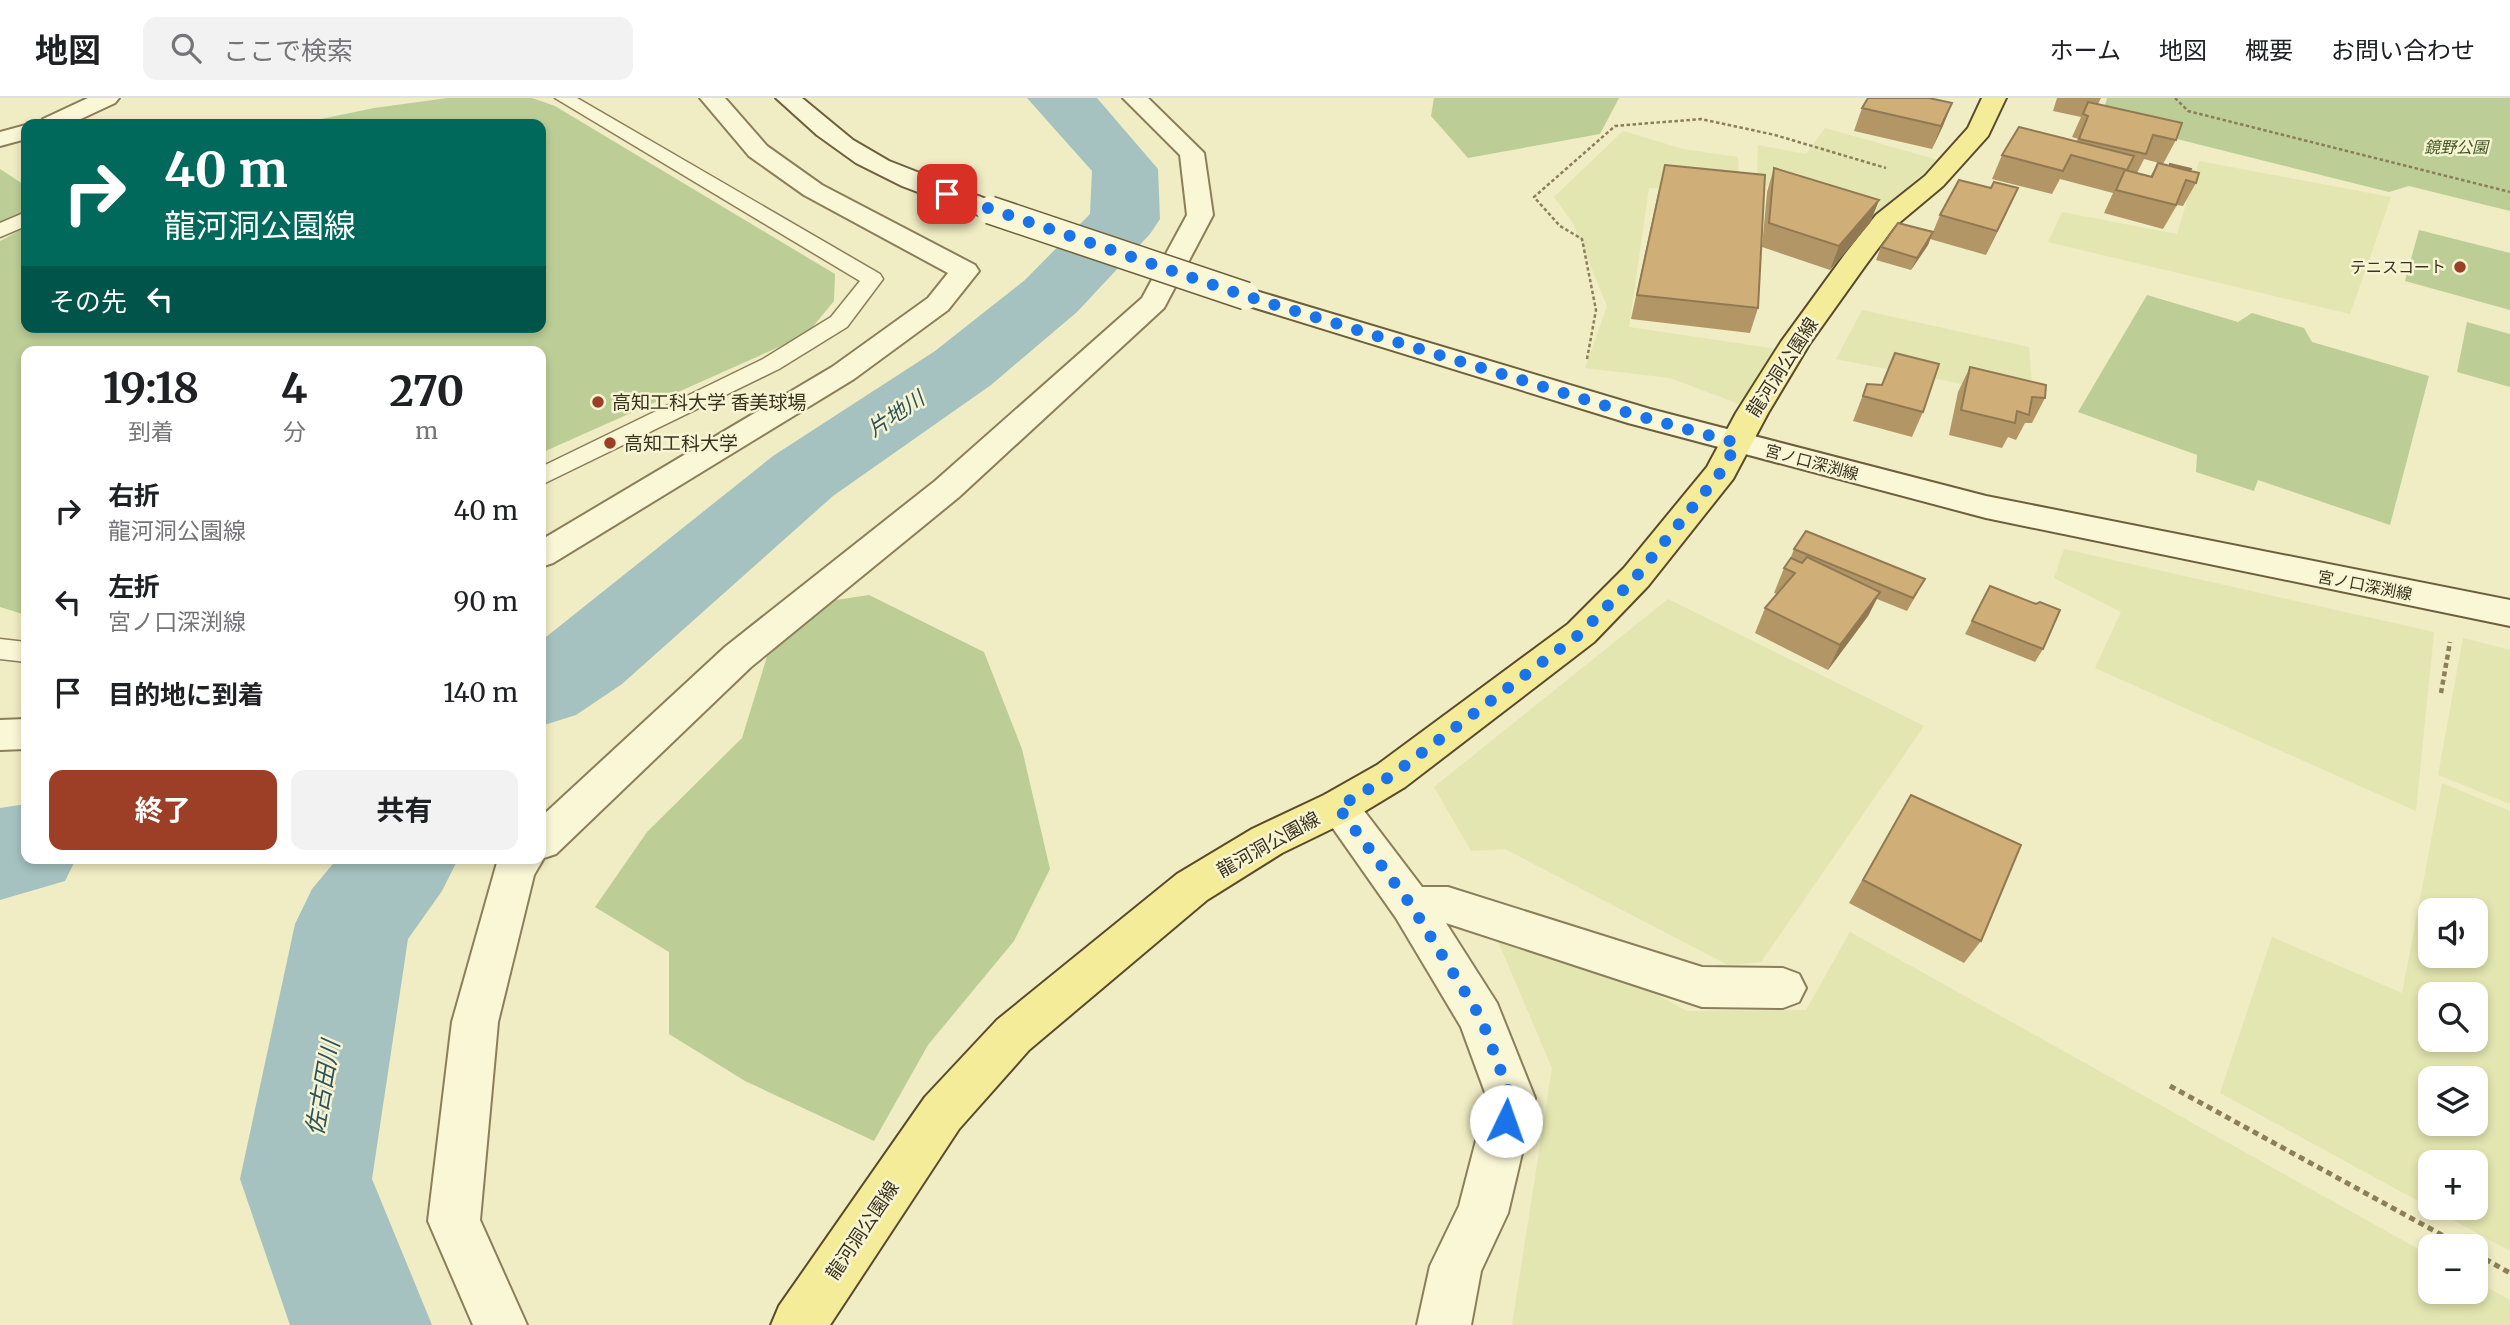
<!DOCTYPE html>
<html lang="ja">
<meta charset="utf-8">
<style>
:root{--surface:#fff;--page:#f2f2f2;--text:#202124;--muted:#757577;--line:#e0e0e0;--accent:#9c3f26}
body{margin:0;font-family:Merriweather,"Noto Sans JP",serif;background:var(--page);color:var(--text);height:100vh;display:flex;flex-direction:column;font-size:26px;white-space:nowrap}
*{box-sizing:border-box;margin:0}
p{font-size:23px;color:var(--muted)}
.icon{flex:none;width:38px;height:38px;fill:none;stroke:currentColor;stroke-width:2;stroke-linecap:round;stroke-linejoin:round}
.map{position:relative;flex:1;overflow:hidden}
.panel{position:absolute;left:21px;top:248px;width:525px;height:518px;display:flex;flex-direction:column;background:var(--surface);border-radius:14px;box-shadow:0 4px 10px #0003}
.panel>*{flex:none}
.banner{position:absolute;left:21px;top:21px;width:525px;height:214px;border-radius:14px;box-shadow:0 4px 10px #0003;background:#00695c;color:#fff;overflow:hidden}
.tools{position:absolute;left:2418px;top:800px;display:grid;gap:14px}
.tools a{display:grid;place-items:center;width:70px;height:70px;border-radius:14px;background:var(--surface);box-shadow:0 4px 10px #0003;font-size:35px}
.pin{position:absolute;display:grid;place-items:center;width:60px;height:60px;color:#fff;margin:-30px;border-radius:14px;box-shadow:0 4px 10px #0006}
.me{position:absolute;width:77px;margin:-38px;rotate:3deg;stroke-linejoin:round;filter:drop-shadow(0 0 5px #0008)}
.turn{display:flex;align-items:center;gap:24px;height:147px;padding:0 28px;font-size:32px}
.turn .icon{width:91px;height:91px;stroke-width:2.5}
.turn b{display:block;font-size:49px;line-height:60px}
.then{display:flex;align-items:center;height:66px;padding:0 28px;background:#0003;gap:14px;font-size:26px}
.eta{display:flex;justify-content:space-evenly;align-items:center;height:119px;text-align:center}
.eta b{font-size:42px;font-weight:700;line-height:49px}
.cta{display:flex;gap:14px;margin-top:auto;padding:14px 28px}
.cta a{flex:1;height:80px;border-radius:14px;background:var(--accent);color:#fff;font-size:28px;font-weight:700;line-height:80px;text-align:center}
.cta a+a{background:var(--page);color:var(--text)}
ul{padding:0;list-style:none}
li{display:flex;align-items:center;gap:21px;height:91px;padding:0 28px}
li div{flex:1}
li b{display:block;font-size:26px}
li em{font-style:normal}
header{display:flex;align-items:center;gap:42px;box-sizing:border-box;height:98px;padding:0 35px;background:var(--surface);border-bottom:2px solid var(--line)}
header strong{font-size:33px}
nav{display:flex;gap:38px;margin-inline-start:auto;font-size:24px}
.search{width:490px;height:63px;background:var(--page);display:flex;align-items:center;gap:18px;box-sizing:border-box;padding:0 24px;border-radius:14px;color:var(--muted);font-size:26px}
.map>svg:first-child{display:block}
</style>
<header>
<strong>地図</strong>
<div class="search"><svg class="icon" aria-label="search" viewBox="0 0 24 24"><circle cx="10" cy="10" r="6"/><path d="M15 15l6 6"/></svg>ここで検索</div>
<nav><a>ホーム</a><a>地図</a><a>概要</a><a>お問い合わせ</a></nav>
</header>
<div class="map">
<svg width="2510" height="1227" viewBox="0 0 2510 1227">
<rect width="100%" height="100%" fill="#f0ecc3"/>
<!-- farmland -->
<path fill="#e3e6b0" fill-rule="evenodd" d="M1825,30L1938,62L1874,119L1757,85L1758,47L1806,56Z
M1623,33L1683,51L1738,59L1740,94L1649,90L1629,229L1777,251L1739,306L1670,280L1585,270L1607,208L1573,125L1554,99Z
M2199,63L2391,99L2350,216L2048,144L2062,114L2177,136Z
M1862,212L2029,249L2033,300L1836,261Z
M2064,451L2434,534L2416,713L2095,570L2121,514L2054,480Z
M1668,501L1924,628L1761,864L1728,867L1505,751L1471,753L1434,689Z
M2463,540L2510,552V706L2438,677Z
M2442,685L2510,713V1153L2220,995L2272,839L2402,895ZM2431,812H2476V858H2431ZM2431,896H2476V942H2431ZM2431,980H2476V1026H2431ZM2431,1064H2476V1110H2431Z
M1480,801L1687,913L1806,912L1850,834L2431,1158V1194H2476V1183L2510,1202V1227H1512L1552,970Z"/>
<!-- green -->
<path fill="#bcce96" d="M448,0H532L555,8L835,176L834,203L806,237L541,355V254H26V517L0,509V143L26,129V229H541V26H297L374,10Z
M1434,0H1619L1600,36L1468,60L1431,18Z
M2107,0H2510V113L2409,88L2389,94L2101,22Z
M0,71L26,88V115L0,125Z
M2419,132L2510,155V212L2405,183Z
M2147,197L2238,224L2252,215L2304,230L2312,244L2429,278L2390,427L2258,382L2254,393L2196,374L2197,357L2078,314Z
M2467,224L2510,236V289L2457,274Z
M869,497L984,554L1022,651L1050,771L1014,843L928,947L874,1043L745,983L669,936V854L595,809L647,734L742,640L782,510Z"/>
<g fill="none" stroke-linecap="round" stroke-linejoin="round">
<!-- river -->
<path fill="#a5c2c0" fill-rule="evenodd" d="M1027,0H1097L1158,71L1160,121L1150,136L1077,214L991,287L833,398L622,586L576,617L541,628V543L773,358L935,253L1025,182L1090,116L1092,73Z
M26,706V761H76L65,783L0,802V710Z
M337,761H458L442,793L408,841L372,1081L432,1227H290L240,1081L295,826L312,791Z"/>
<defs>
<path id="service" d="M555,0H577L880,176L883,181L847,229L779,271L541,387V369L763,261L831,219L860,183Z
M26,114V128L0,139V125Z
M0,541L26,544V564L0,561Z"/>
<path id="minor" d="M88,0H119L115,5L70,26H39L43,21Z
M700,0H725L767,48L822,87L975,167L979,173L948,212L854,281L553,465L541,469V442L832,269L928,200L948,175L804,97L749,58Z
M1123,0H1148L1204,55L1213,117L1164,210L959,399L751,569L556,756L544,760L534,777L498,924L480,1122L527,1227H473L428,1123L452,924L498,761H541V719L725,549L935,383L1142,200L1187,117L1180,57Z
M26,27V41L0,48V34Z
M26,621V651L0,652V622Z
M1338,693L1352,697L1422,789H1448L1702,869L1783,870L1799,876L1806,890L1799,904L1783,910L1702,909L1446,825L1497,905L1535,1000L1508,1115L1481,1173L1471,1227H1417L1430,1168L1459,1108L1487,1000L1461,929L1396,820L1318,709L1324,697Z"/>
<path id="secondary" d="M776,0H802L853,42L889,63L999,106L1003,112L999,118L990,120L981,118L902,88L856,65L817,37Z
M1246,190L1650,311L1986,398L2510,502V528L1986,420L1628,325L1236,204L1232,198L1236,192Z"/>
<path id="primary" d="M1982,0H2006L1988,38L1943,88L1894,129L1865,168L1810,245L1768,315L1733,381L1648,488L1594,544L1405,689L1352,721L1282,755L1207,802L1029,952L959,1031L830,1227H771L779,1208L925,999L997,922L1177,776L1252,731L1324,697L1377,667L1568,526L1624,470L1707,369L1736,315L1781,244L1845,156L1876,117L1925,78L1968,30Z"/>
</defs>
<!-- service casing -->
<use href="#service" stroke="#8b7e59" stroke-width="3"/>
<!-- minor casing -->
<use href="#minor" stroke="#8b7e59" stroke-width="4"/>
<!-- secondary casing -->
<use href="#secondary" stroke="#6d5f3c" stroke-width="4"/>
<!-- primary casing -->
<use href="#primary" stroke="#584b2d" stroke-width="4"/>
<!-- path-far2 -->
<path stroke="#8b7e59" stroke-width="2.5" stroke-dasharray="3.5 2.5" stroke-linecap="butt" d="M2175,0L2188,13L2510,94
M1587,261L1596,212L1582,141L1560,128L1534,99L1615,28L1701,21L1775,37L1886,70"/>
<!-- path-far1 -->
<path stroke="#8b7e59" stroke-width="4.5" stroke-dasharray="5 3.5" stroke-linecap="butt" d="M2441,595L2450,544"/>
<!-- path -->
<path stroke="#8b7e59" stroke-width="5" stroke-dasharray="6 4.5" stroke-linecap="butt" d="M2170,988L2462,1148
M2476,1156L2510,1175"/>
<!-- service -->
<use href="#service" fill="#faf7d7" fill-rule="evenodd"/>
<!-- minor -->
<use href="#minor" fill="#faf7d7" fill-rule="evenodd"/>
<!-- secondary -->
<use href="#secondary" fill="#faf7d7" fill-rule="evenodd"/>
<!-- primary -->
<use href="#primary" fill="#f4ec99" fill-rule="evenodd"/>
<defs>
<path id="secondary-bridge" d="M990,112L1246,198"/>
</defs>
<!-- secondary-bridge casing -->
<use href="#secondary-bridge" stroke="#6d5f3c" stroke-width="30" stroke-linecap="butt"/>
<!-- secondary-bridge -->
<use href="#secondary-bridge" stroke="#faf7d7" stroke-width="27"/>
</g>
<!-- wall -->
<path fill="#b29666" d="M2057,0H2101L2098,6L2176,42L2163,66L2144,61L2137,75L2150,79L2158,65L2190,73L2196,85L2183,108L2177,107L2163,131L2104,115L2113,95L2060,81L2052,96L1992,81L2002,57L2076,44L2078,41L2072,39L2081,19L2053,13Z
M1952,5L1932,51L1854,33L1862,10Z
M1774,70L1879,102L1870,125L1830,172L1762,149L1767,94Z
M1659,91L1758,210L1750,235L1631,221Z
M2007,114L1986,157L1930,141L1928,147L1911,172L1876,162L1881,149L1933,134L1940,117Z
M1895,255L1923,314L1912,339L1853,323L1867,286L1882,287Z
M1970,269L2045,300L2032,325H2025L2016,342L2008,339L2002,350L1949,337L1958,294Z
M1794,451L1918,494L1907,513L1877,501L1868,518L1828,572L1755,535L1765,510L1777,496L1774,495L1784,470L1789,464Z
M1990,488L2043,551L2035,564L1965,536Z
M1897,721L1981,843L1964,865L1849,805Z"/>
<!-- shaded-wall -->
<path fill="#917a53" d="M1952,5L1943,28L1932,51L1941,28Z
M2018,90L2007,114L1986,157L1997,133Z
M1879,102L1870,125L1830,172L1839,148Z
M1933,134L1928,147L1911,172L1917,160Z
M1880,494L1868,518L1828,572L1840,547Z"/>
<!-- building -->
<path fill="#cfaf77" stroke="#917a53" stroke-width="2" d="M1868,0H1929L1952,5L1941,28L1862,10Z
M2088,4L2182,25L2176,42L2153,37L2146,56L2079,41L2088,18L2083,16Z
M2019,29L2134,58L2127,72L2071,57L2063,73L2002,57Z
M2158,65L2199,75L2196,85L2186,82L2176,107L2116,92L2125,72L2152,79Z
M2170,66L2191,71L2190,73L2170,68Z
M1665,67L1765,77L1758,210L1637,197Z
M1774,70L1879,102L1839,148L1769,125Z
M1959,82L1991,90L1994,84L2018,90L1997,133L1940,117Z
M1898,125L1933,134L1917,160L1881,149Z
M1895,255L1939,266L1923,314L1863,298L1867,286L1882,287Z
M1970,269L2046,287L2045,300L2032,299L2029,317L2017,313L2015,325L1961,312Z
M1806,433L1925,481L1913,500L1794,451Z
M1807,459L1880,494L1840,547L1765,510L1795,475L1784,470L1791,460L1802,465Z
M1990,488L2036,506L2040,504L2060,512L2043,551L1972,523Z
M1911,697L2021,747L1981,843L1863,782Z"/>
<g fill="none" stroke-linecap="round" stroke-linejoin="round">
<!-- route -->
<path stroke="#1a73e8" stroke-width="12" stroke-dasharray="0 21.6" d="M947,96L1246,198L1639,318L1737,345L1721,374L1636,479L1581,535L1391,678L1338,709L1411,807L1481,920L1511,1000L1506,1023"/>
</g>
<!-- markers -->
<g fill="#9c3f26" stroke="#f7f4d3" stroke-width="2.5">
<circle cx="2460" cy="169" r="7"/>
<circle cx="598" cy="304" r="7"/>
<circle cx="610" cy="345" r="7"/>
</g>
<g text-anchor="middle" stroke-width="5" stroke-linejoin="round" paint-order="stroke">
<!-- far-park labels -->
<g font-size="16" font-style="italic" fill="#3f5723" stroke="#f7f4d3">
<text x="2456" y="55">鏡野公園</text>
</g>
<!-- far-poi labels -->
<g font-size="16" fill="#3a321e" stroke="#f7f4d3" text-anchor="end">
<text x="2446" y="175">テニスコート</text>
</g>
<!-- far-street labels -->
<g font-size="16" fill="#3a321e" stroke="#f7f4d3">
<text transform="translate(1812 364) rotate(15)" y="6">宮ノ口深渕線</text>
<text transform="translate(2365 487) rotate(11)" y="6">宮ノ口深渕線</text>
</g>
<!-- street labels -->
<g font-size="19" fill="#3a321e" stroke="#f7f4d3">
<text transform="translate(1782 269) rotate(-57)" y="7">龍河洞公園線</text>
<text transform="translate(1268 746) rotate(-29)" y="7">龍河洞公園線</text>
<text transform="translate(862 1132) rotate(-56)" y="7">龍河洞公園線</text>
</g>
<!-- poi labels -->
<g font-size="19" fill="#3a321e" stroke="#f7f4d3" text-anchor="start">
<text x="612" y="311">高知工科大学 香美球場</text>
<text x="624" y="352">高知工科大学</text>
</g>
<!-- water labels -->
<g font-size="21" font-style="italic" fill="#2c535a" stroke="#f7f4d3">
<text transform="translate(896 316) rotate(-34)" y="7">片地川</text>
</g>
<!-- near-water labels -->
<g font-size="24" font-style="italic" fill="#2c535a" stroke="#f7f4d3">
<text transform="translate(323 990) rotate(-80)" y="8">佐古田川</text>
</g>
</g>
</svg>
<div class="tools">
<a><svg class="icon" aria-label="sound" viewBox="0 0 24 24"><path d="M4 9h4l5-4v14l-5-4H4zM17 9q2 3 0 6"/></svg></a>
<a><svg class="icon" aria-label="search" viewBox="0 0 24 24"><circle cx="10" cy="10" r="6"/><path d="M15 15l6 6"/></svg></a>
<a><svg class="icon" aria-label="layers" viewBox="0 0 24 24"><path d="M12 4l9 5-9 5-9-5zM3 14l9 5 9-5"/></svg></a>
<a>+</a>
<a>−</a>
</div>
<div class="pin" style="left:947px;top:96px;background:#d93025"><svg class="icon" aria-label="arrive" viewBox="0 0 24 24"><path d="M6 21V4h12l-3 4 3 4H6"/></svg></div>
<svg class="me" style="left:1506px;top:1023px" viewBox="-20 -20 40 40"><circle r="19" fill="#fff"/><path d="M0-13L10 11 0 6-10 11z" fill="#1a73e8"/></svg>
<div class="banner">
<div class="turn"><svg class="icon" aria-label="right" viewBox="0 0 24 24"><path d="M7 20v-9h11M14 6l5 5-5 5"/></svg><div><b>40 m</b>龍河洞公園線</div></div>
<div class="then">その先<svg class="icon" aria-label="left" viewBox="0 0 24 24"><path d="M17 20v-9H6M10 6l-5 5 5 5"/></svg></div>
</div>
<section class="panel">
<div class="eta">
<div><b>19:18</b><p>到着</p></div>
<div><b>4</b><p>分</p></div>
<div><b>270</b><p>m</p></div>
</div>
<ul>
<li><svg class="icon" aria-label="right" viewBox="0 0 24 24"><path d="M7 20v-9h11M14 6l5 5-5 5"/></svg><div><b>右折</b><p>龍河洞公園線</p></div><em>40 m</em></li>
<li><svg class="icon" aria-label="left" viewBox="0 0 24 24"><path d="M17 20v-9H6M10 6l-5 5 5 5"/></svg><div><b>左折</b><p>宮ノ口深渕線</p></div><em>90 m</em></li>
<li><svg class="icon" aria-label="arrive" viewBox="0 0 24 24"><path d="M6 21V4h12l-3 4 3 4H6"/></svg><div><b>目的地に到着</b></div><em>140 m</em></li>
</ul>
<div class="cta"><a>終了</a><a>共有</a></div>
</section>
</div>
